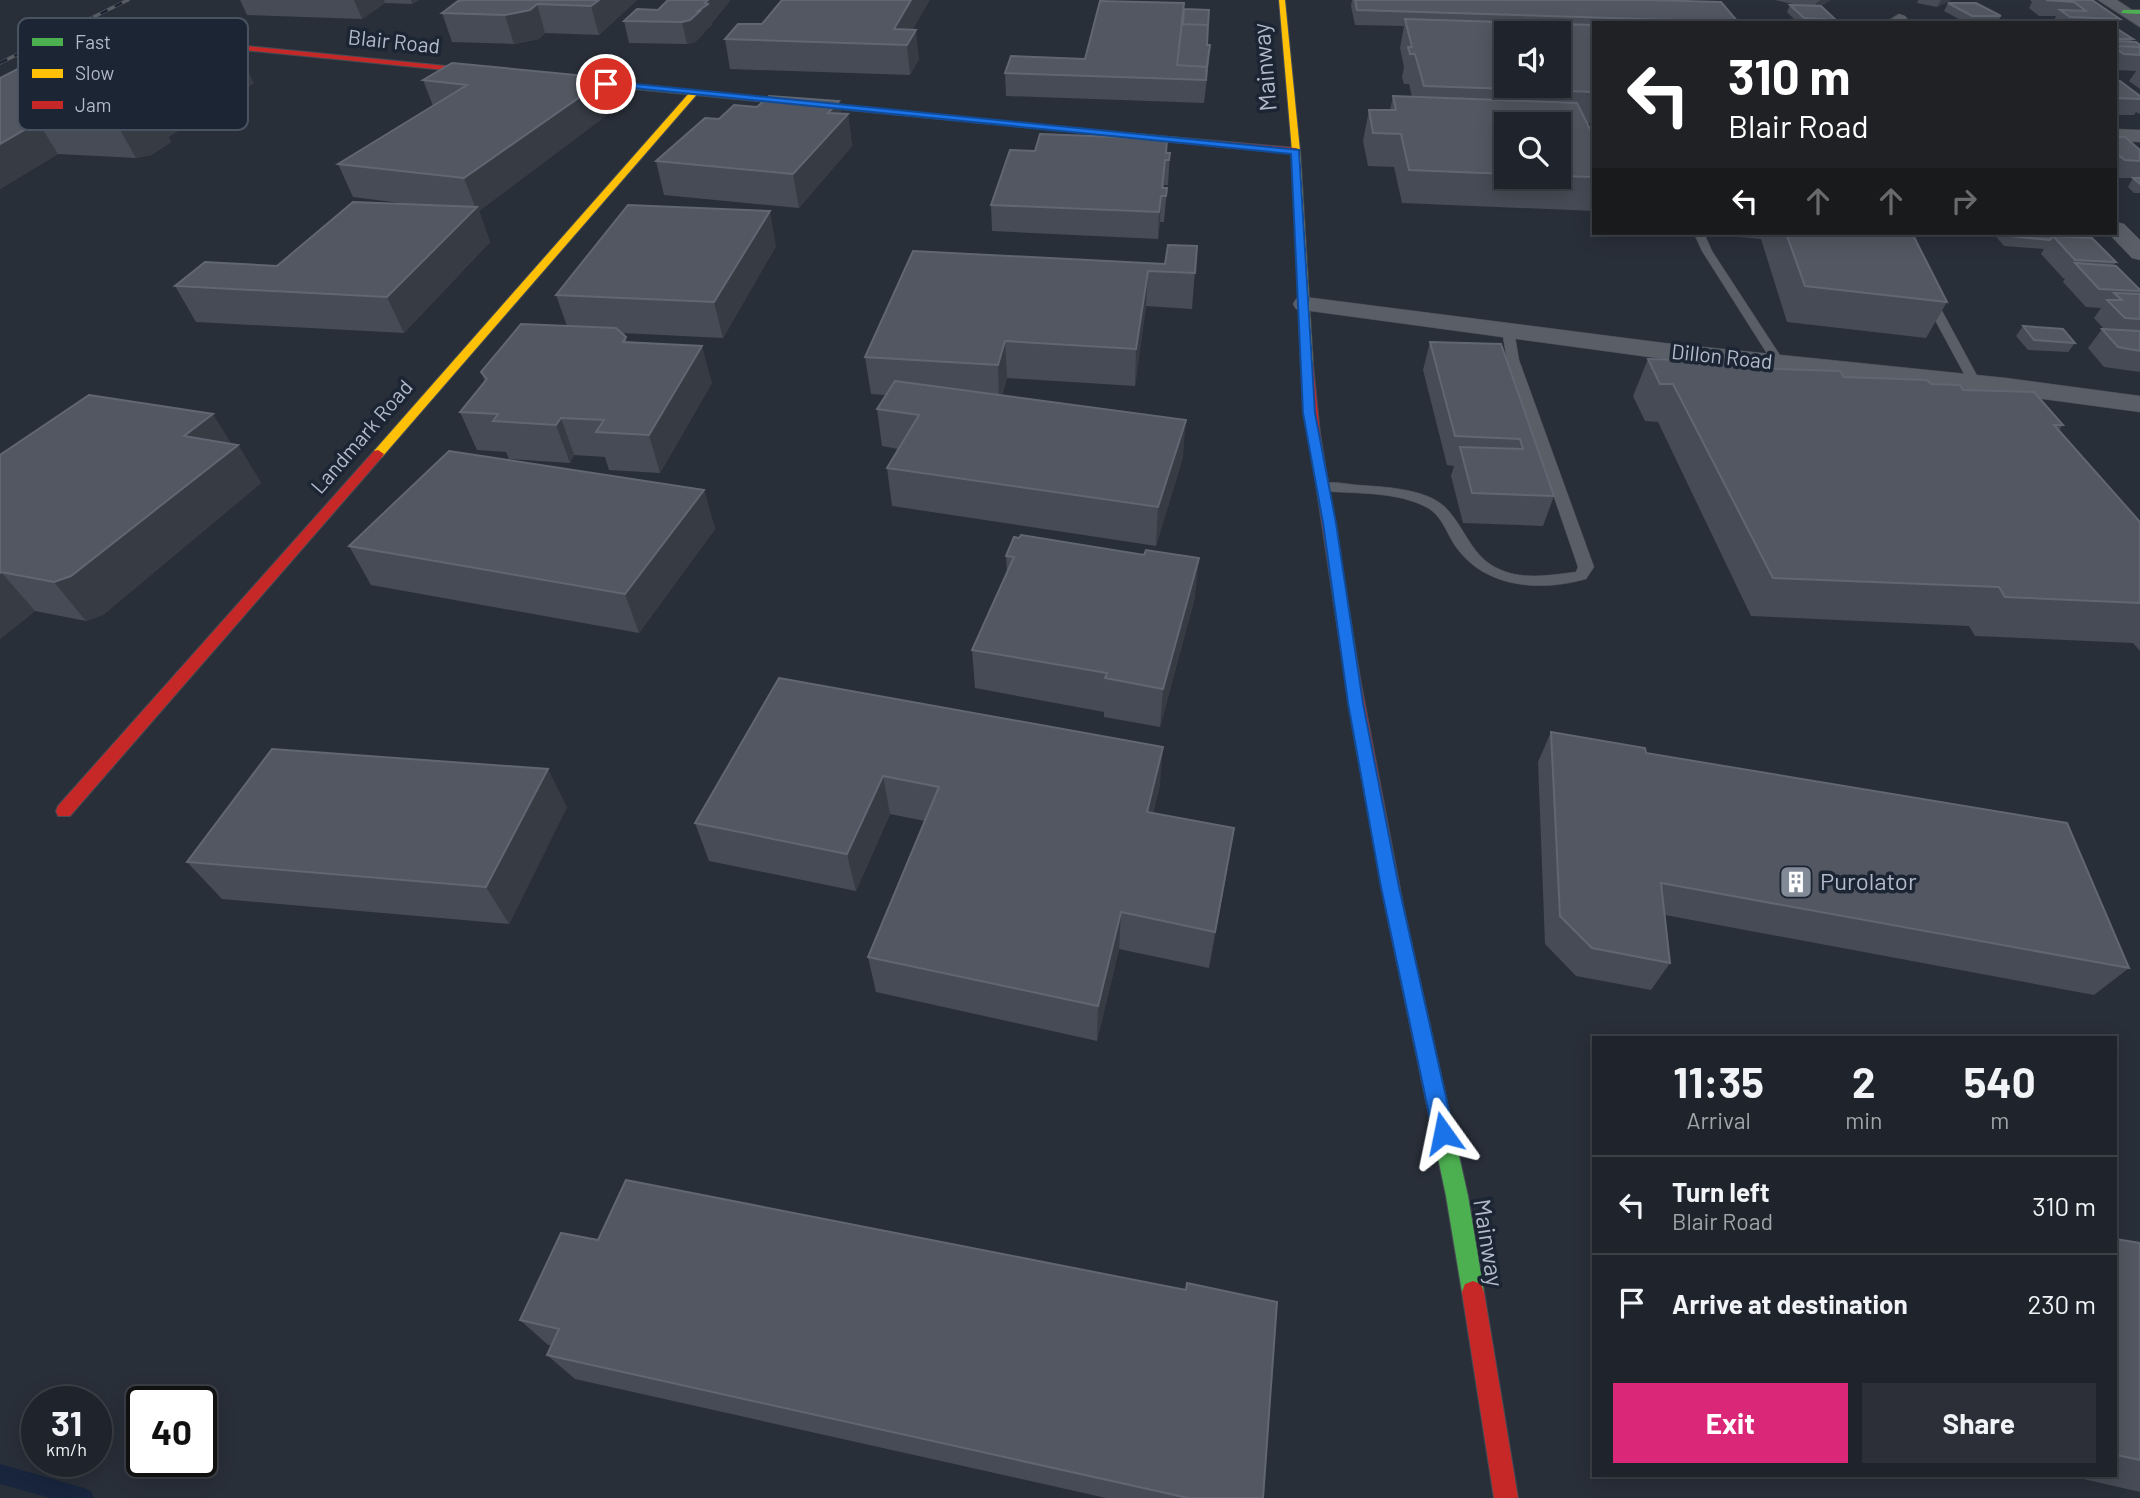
<!DOCTYPE html>
<style>
:root{--surface:#1f232b;--page:#2c2f37;--text:#f1f3f6;--muted:#a1a4a9;--line:#3c4047;--accent:#db2777}
body{margin:0;font-family:Barlow,sans-serif;background:var(--page);color:var(--text);height:100vh;display:flex;flex-direction:column;font-size:26px;white-space:nowrap}
*{box-sizing:border-box;margin:0}
p{font-size:23px;color:var(--muted)}
.icon{flex:none;width:38px;height:38px;fill:none;stroke:currentColor;stroke-width:2;stroke-linecap:round;stroke-linejoin:round}
.map{position:relative;flex:1;overflow:hidden}
.sheet{position:absolute;left:1592px;top:1036px;width:525px;height:441px;display:flex;flex-direction:column;background:var(--surface);border-radius:0px;box-shadow:0 4px 18px #0003,0 0 0 2px var(--line)}
.sheet>*{flex:none}
.top-card{position:absolute;left:1592px;top:21px;width:525px;height:214px;border-radius:0px;box-shadow:0 4px 18px #0003,0 0 0 2px var(--line);background:#202124;color:#fff;overflow:hidden}
.buttons{position:absolute;left:1494px;top:21px;display:grid;gap:14px}
.buttons a{display:grid;place-items:center;width:77px;height:77px;border-radius:0px;background:var(--surface);box-shadow:0 4px 18px #0003,0 0 0 2px var(--line);font-size:35px}
.speed{position:absolute;left:21px;top:1386px;display:flex;gap:14px;font-size:35px;font-weight:700;text-align:center}
.speed>*{display:grid;place-content:center;width:91px;height:91px;border-radius:50%;background:var(--surface);box-shadow:0 4px 18px #0003,0 0 0 2px var(--line);line-height:1}
.speed small{font-size:18px;font-weight:400}
.speed .limit{border:4px solid #111;border-radius:10px;background:#fff;color:#111}
.pin{position:absolute;display:grid;place-items:center;width:60px;height:60px;color:#fff;margin:-30px;border:4px solid #fff;border-radius:50%;box-shadow:0 2px 7px #0007}
.me{position:absolute;width:77px;margin:-38px;rotate:348deg;stroke-linejoin:round;filter:drop-shadow(0 0 5px #0008)}
.turn{display:flex;align-items:center;gap:24px;height:147px;padding:0 21px;font-size:32px}
.turn .icon{width:91px;height:91px;stroke-width:2.5}
.turn b{display:block;font-size:49px;line-height:60px}
.lanes{display:flex;align-items:center;height:66px;padding:0 21px;background:#0003;justify-content:center;gap:35px;direction:ltr}
.lanes .off{opacity:.35}
.eta{display:flex;justify-content:space-evenly;align-items:center;height:119px;text-align:center}
.eta b{font-size:42px;font-weight:700;line-height:49px}
.cta{display:flex;gap:14px;margin-top:auto;padding:14px 21px}
.cta a{flex:1;height:80px;border-radius:0px;background:var(--accent);color:#fff;font-size:28px;font-weight:700;line-height:80px;text-align:center}
.cta a+a{background:var(--page);color:var(--text)}
ul{padding:0;list-style:none}
li{display:flex;align-items:center;gap:21px;height:98px;padding:0 21px;border-top:2px solid var(--line)}
li div{flex:1}
li b{display:block;font-size:26px}
li em{font-style:normal}
.map>svg:first-child{display:block}
</style>
<div class="map">
<svg width="2140" height="1498" viewBox="0 0 2140 1498">
<rect width="100%" height="100%" fill="#292f39"/>
<g fill="none" stroke-linecap="round" stroke-linejoin="round">
<!-- stream -->
<path fill="#18253d" fill-rule="evenodd" d="M0,1464L84,1488L91,1491L94,1498H50L0,1484Z"/>
<defs>
<path id="lane" d="M1694,233H1704L1712,251L1785,363L1783,366L1773,363L1702,251Z
M1924,294L1934,296L1981,383L1979,386H1971L1969,383L1922,296Z
M1508,327L1514,331L1519,360L1594,567L1586,579C1540,592 1485,588 1456,547C1447,534 1442,516 1428,508C1397,491 1357,494 1323,491L1316,487C1325,479 1345,484 1357,485C1383,487 1425,488 1445,507C1466,528 1471,558 1501,570C1524,580 1552,575 1576,572L1578,567L1507,360L1502,331Z"/>
<path id="street" d="M2098,0H2117L2140,15V27Z
M1899,14L1905,16L1911,23H1894L1891,19Z
M2116,129L2140,130V142L2116,141Z
M2116,222L2124,224L2140,240V260L2132,258L2108,233H2116Z
M1305,297L1664,343L2006,378L2140,396V412L2006,394L1664,359L1296,309L1293,304L1296,299Z"/>
<path id="fast" d="M2123,10H2140V14L2121,13Z
M556,77L1126,133L1130,135L1126,137L553,81Z
M1395,903L1401,905L1404,910L1468,1196L1484,1292L1481,1300L1473,1303L1465,1300L1462,1292L1446,1196L1386,910L1389,905Z"/>
<path id="slow" d="M1279,0H1285L1300,151L1313,365L1307,368L1301,365L1292,151Z
M691,91L698,93L382,457H374V451Z"/>
<path id="jam" d="M157,37L496,71L500,73L496,75L154,41Z
M1126,133L1296,148L1300,151L1296,154L1123,137L1122,135Z
M1307,362L1313,365L1320,434L1361,684L1404,910L1401,915L1395,917L1389,915L1386,910L1353,730L1305,411L1301,365Z
M378,450L384,454L382,457L70,816H58L56,811L58,806L374,451Z
M1473,1281L1481,1284L1484,1292L1518,1498H1494L1462,1292L1465,1284Z"/>
</defs>
<!-- lane casing -->
<use href="#lane" stroke="#474c55" stroke-width="1"/>
<!-- street casing -->
<use href="#street" stroke="#474c55" stroke-width="1"/>
<!-- fast casing -->
<use href="#fast" stroke="#474c55" stroke-width="2"/>
<!-- slow casing -->
<use href="#slow" stroke="#474c55" stroke-width="2"/>
<!-- jam casing -->
<use href="#jam" stroke="#474c55" stroke-width="2"/>
<!-- lane -->
<use href="#lane" fill="#5a5e66" fill-rule="evenodd"/>
<!-- street -->
<use href="#street" fill="#5a5e66" fill-rule="evenodd"/>
<!-- fast -->
<use href="#fast" fill="#4caf50" fill-rule="evenodd"/>
<!-- slow -->
<use href="#slow" fill="#ffc107" fill-rule="evenodd"/>
<!-- jam -->
<use href="#jam" fill="#c62828" fill-rule="evenodd"/>
<defs>
<path id="rail" d="M0,63L128,0"/>
</defs>
<!-- rail casing -->
<use href="#rail" stroke="#585d64" stroke-width="3.5"/>
<!-- rail -->
<use href="#rail" stroke="#1c2534" stroke-width="2.5" stroke-dasharray="8" stroke-linecap="butt"/>
</g>
<!-- wall -->
<path fill="#464b55" fill-rule="evenodd" d="M240,0H419L412,4L385,3L362,19L247,15Z
M467,0H637L599,35L545,33L539,39L514,44L452,42L442,13Z
M1352,0H1648L1738,22L1594,23V124L1587,123L1594,137V211L1402,203L1394,167L1368,166L1363,141L1369,110H1390L1393,96L1412,97L1409,84H1404L1402,77L1404,67L1400,48L1404,26L1355,25L1351,6ZM1507,124H1559V177H1507Z
M1775,0H1831L1820,6L1836,20L1835,23H1798L1787,12L1790,5H1797Z
M1918,0H1951L1937,7L1917,3Z
M2030,0H2092L2120,19L2116,27V23H2053L2056,16H2039L2029,8L2032,2Z
M1948,3L2001,16L1997,23H1966L1944,11Z
M727,4L712,23V25L704,32V33L695,42L687,44L629,43L624,21L658,10Z
M1183,20L1207,45L1209,61L1204,103L1006,96L1005,73L1085,59Z
M2116,28L2133,39L2131,42L2140,45V89L2129,81L2136,71L2116,70Z
M913,30L919,59L910,75L730,69L725,39Z
M210,47L213,52L254,83L207,113L208,115L197,119L168,137L171,142L151,155L136,158L58,154L0,189V78L50,60Z
M452,63L615,109L479,211L490,242L404,333L196,322L175,286L277,266L416,205L353,197L338,164L433,106L423,80Z
M2116,81L2140,95V114L2136,112L2134,115H2116Z
M839,101L841,114H848L852,146L799,208L664,195L656,161L719,119L757,107Z
M2116,137L2140,150V193H2134L2128,187L2133,178H2116Z
M1166,153H1170L1168,185H1164V188H1167L1164,222H1160L1158,239L992,231L991,205Z
M1708,233H1912L1947,302L1926,338L1787,322L1761,239L1708,234Z
M1983,233H2055L2057,235L2116,262L2114,265L2140,290V372L2104,367L2088,348L2102,329H2104L2094,318L2101,308L2086,307L2063,282L2065,278H2063L2041,254L2044,249L2004,246L1993,233Z
M776,246L723,338L621,333L626,337L627,342L712,383L660,473L609,470L605,457L574,455L570,463L509,459L506,452L477,450L460,412L485,382L481,372L567,326L556,295Z
M1197,246L1192,309L1146,306L1135,386L1007,378L1002,395L1183,457L1156,546L892,506L887,468L898,449L882,446L877,409L885,395L871,394L865,357L1165,264Z
M2023,326L2075,343L2068,352L2028,350L2016,336Z
M1430,342L1501,344L1554,496L1543,526L1463,523L1451,476L1454,466L1447,465L1423,370Z
M1709,357L1745,368L1931,384L1963,390L2063,425L2059,430L2140,522V651L2133,643L1975,636L1969,626L1751,616L1658,422L1645,421L1633,396L1648,359L1708,361Z
M232,444L238,445L261,483L103,615L86,621L35,611L0,639V455Z
M704,490L715,529L639,633L371,585L349,546Z
M1144,555L1195,597L1160,727L1104,717V712L975,688L972,650L1007,573L1006,556Z
M779,678L1160,785L1153,813L1228,866L1209,968L1119,949L1097,1041L876,992L868,957L925,821L890,814L856,891L709,861L695,823Z
M1551,732L1646,753L2129,968L2094,995L1665,915L1670,963L1651,990L1576,976L1545,944L1538,762Z
M567,807L509,924L222,899L187,862Z
M2116,1239L2140,1243V1492L2066,1475H2116Z
M598,1240L1185,1290L1187,1283L1263,1498H1106L575,1379L547,1355L552,1345H548L520,1320Z"/>
<!-- shaded-wall -->
<path fill="#363b44" d="M354,0H384L385,3L362,19Z
M411,0H419L412,4Z
M599,0H637L599,35L591,6Z
M708,0H731L712,23V25L704,32V33L695,42L687,44L682,22L698,11Z
M911,0H930L904,45L894,29Z
M1821,0H1831L1814,9L1817,2Z
M1941,0H1951L1937,7Z
M537,4L545,33L539,39L514,44L505,15Z
M916,30L919,59L910,75L907,45Z
M210,47L219,65L239,53L254,83L207,113L208,115L197,119L168,137L171,142L151,155L136,158L118,126L203,51Z
M607,78L615,109L479,211L490,242L404,333L387,297L476,209L464,178Z
M839,101L842,121L848,114L852,146L799,208L793,174L828,113Z
M38,122L58,154L0,189V144Z
M1161,196L1160,222L1158,239L1159,212Z
M770,211L776,246L723,338L714,302Z
M1148,271L1146,306L1135,386L1136,349Z
M1005,341L1007,378L999,402L998,365Z
M702,346L712,383L660,473L649,435Z
M213,414L234,448L238,445L261,483L103,615L86,621L54,582L184,436Z
M561,418L574,455L570,463L556,425Z
M1186,420L1183,457L1156,546L1158,507Z
M704,490L715,529L639,633L625,594Z
M1199,558L1195,597L1160,727L1163,689Z
M1,572L35,611L0,639V573Z
M1163,747L1160,785L1144,849L1147,812Z
M548,769L567,807L509,924L486,887Z
M883,776L890,814L856,891L847,854Z
M1234,828L1228,866L1209,968L1215,932Z
M1121,912L1119,949L1097,1041L1098,1006Z"/>
<!-- building -->
<path fill="#525761" stroke="#616772" stroke-width="2" fill-rule="evenodd" d="M467,0H599L591,6L537,4L530,10L505,15L442,13L458,1Z
M668,0H708L705,3L708,4L698,11H700L690,20L682,22L624,21L637,9L658,10Z
M782,0H911L894,29L916,30L907,45L725,39L738,24H762Z
M1355,0H1648L1721,2L1738,22L1357,10Z
M2046,0H2092L2120,19L2070,17L2060,10L2086,11L2074,2Z
M1100,1L1184,3L1177,65L1207,67L1206,80L1005,73L1011,56L1085,59Z
M1948,3H1976L2001,16H1972Z
M1790,5L1821,6L1836,20L1804,18Z
M1184,9L1209,10L1208,25L1183,24Z
M1405,19L1594,25V92L1424,86L1415,54H1410L1408,47H1412ZM1507,33H1559V86H1507Z
M1182,24L1208,25L1207,45H1210L1206,73L1207,67L1177,65Z
M2116,28L2133,39H2116Z
M2116,41L2136,42L2140,45V47L2116,46Z
M84,42L210,47L203,51L239,53L188,84H192L181,88L144,110H154L133,123L118,126L38,122L0,144V78L37,59L50,60Z
M2116,46L2140,47V55L2124,54L2116,49Z
M452,63L607,78L464,178L338,164L467,85L423,80Z
M2116,81H2120L2140,96V99L2116,98Z
M769,96L839,101L828,113L848,114L793,174L656,161L705,118L719,119L734,105L757,107Z
M1393,96L1577,103L1594,137V177L1559,176V124H1507V174L1409,170L1401,134L1373,133L1369,110H1396Z
M1040,134L1167,139L1166,153H1170L1169,160H1165L1162,188H1167L1166,196H1161L1159,212L991,205L1010,150L1035,151Z
M2116,137H2125L2140,150V161L2125,160L2116,153Z
M2133,178H2140V184Z
M353,202L477,207L387,297L175,286L205,262L277,266Z
M628,205L770,211L714,302L556,295Z
M1786,233H1912L1947,302L1805,286Z
M2006,233H2055L2057,235L2074,236L2075,237L2053,236L2050,240L2010,236Z
M2053,236L2092,238L2116,262L2075,260Z
M1168,245L1197,246L1195,273L1148,271L1136,349L1005,341L998,365L865,357L913,251L1165,264Z
M2075,263L2116,266L2140,290V291L2099,289Z
M2114,293L2140,294V319L2125,318L2107,300H2122Z
M521,324L616,328L626,337L623,342L702,346L649,435L596,432L604,420L561,418L556,425L493,421L498,414L460,412L487,379L481,372Z
M2023,326L2063,329L2075,343L2034,340Z
M2102,329L2140,331V351L2118,347Z
M1430,342L1501,344L1554,496L1472,493L1460,447L1523,449L1520,439L1455,436Z
M1709,357L1740,358L1745,368L1840,371L1844,377L1927,380L1931,384L1960,385L1963,390L2034,392L2063,425H2054L2140,522V603L2005,597L1999,587L1773,578L1673,384H1660L1648,359L1712,361Z
M895,381L1186,420L1158,507L887,468L919,415L877,409Z
M89,395L213,414L184,436L238,445L71,576L54,582L1,572L0,573V455Z
M449,451L704,490L625,594L349,546Z
M1021,535L1144,555L1146,550L1199,558L1163,689L1105,678L1107,673L972,650L1014,557L1006,556L1014,537L1019,538Z
M779,678L1163,747L1147,812L1234,828L1215,932L1121,912L1098,1006L868,957L939,787L883,776L847,854L695,823Z
M1551,732L1645,748L1646,753L2067,823L2129,968L1661,883L1670,963L1592,948L1560,916Z
M272,749L548,769L486,887L187,862Z
M626,1180L1186,1290L1187,1283L1277,1302L1263,1498H1188L547,1355L559,1329L520,1320L561,1233L598,1240Z
M2116,1239L2140,1243V1460L2116,1455Z"/>
<!-- route -->
<path fill="#1a73e8" stroke="#114b97" stroke-width="2" d="M606,81L1299,150L1315,413L1336,523L1363,703L1399,887L1454,1133L1451,1140L1443,1143L1436,1140L1433,1133L1381,887L1348,703L1323,523L1303,413L1291,154L603,85Z"/>
<!-- icons -->
<defs>
<symbol id="building-square" viewBox="-11 -11 22 22"><rect x="-9" y="-9" width="18" height="18" rx="4" fill="#838a97" stroke="#1c2534"/><path d="M-4-6H4V6H1V3H-1V6H-4ZM-2.5-4.3h1.7v1.8h-1.7ZM.8-4.3h1.7v1.8H.8ZM-2.5-1h1.7V.8h-1.7ZM.8-1h1.7V.8H.8Z" fill="#fff"/></symbol>
</defs>
<g fill-rule="evenodd">
<use href="#building-square" x="1777" y="863" width="38" height="38"/>
</g>
<g text-anchor="middle" stroke-width="7" stroke-linejoin="round" paint-order="stroke">
<!-- far-street labels -->
<g font-size="21" fill="#b3bbca" stroke="#1c2534">
<text transform="translate(394 42) rotate(6)" y="7">Blair Road</text>
<text transform="translate(1722 357) rotate(6)" y="7">Dillon Road</text>
<text transform="translate(362 437) rotate(-49)" y="7">Landmark Road</text>
</g>
<!-- street labels -->
<g font-size="24" fill="#b3bbca" stroke="#1c2534">
<text transform="translate(1265 67) rotate(-95)" y="8">Mainway</text>
<text transform="translate(1488 1243) rotate(81)" y="8">Mainway</text>
</g>
<!-- poi labels -->
<g font-size="24" fill="#b3bbca" stroke="#1c2534" text-anchor="start">
<text x="1820" y="890">Purolator</text>
</g>
</g>
<!-- legend -->
<rect x="18" y="18" width="230" height="112" rx="10" fill="#1c2534" stroke="#495261" stroke-width="2"/>
<rect x="32" y="38" width="31" height="8" fill="#4caf50"/>
<rect x="32" y="69" width="31" height="9" fill="#ffc107"/>
<rect x="32" y="101" width="31" height="8" fill="#c62828"/>
<g font-size="19" fill="#b3bbca">
<text x="75" y="49">Fast</text>
<text x="75" y="80">Slow</text>
<text x="75" y="112">Jam</text>
</g>
</svg>
<div class="buttons">
<a><svg class="icon" aria-label="sound" viewBox="0 0 24 24"><path d="M4 9h4l5-4v14l-5-4H4zM17 9q2 3 0 6"/></svg></a>
<a><svg class="icon" aria-label="search" viewBox="0 0 24 24"><circle cx="10" cy="10" r="6"/><path d="M15 15l6 6"/></svg></a>
</div>
<div class="speed"><div>31<small>km/h</small></div><div class="limit">40</div></div>
<div class="pin" style="left:606px;top:84px;background:#d93025"><svg class="icon" aria-label="arrive" viewBox="0 0 24 24"><path d="M6 21V4h12l-3 4 3 4H6"/></svg></div>
<svg class="me" style="left:1443px;top:1133px" viewBox="-20 -20 40 40"><path d="M0-17L14 15 0 8-14 15z" fill="#1a73e8" stroke="#fff" stroke-width="4"/></svg>
<div class="top-card">
<div class="turn"><svg class="icon" aria-label="left" viewBox="0 0 24 24"><path d="M17 20v-9H6M10 6l-5 5 5 5"/></svg><div><b>310 m</b>Blair Road</div></div>
<div class="lanes"><svg class="icon" aria-label="left" viewBox="0 0 24 24"><path d="M17 20v-9H6M10 6l-5 5 5 5"/></svg><svg class="icon off" aria-label="ahead" viewBox="0 0 24 24"><path d="M12 20V5M6 11l6-6 6 6"/></svg><svg class="icon off" aria-label="ahead" viewBox="0 0 24 24"><path d="M12 20V5M6 11l6-6 6 6"/></svg><svg class="icon off" aria-label="right" viewBox="0 0 24 24"><path d="M7 20v-9h11M14 6l5 5-5 5"/></svg></div>
</div>
<section class="sheet">
<div class="eta">
<div><b>11:35</b><p>Arrival</p></div>
<div><b>2</b><p>min</p></div>
<div><b>540</b><p>m</p></div>
</div>
<ul>
<li><svg class="icon" aria-label="left" viewBox="0 0 24 24"><path d="M17 20v-9H6M10 6l-5 5 5 5"/></svg><div><b>Turn left</b><p>Blair Road</p></div><em>310 m</em></li>
<li><svg class="icon" aria-label="arrive" viewBox="0 0 24 24"><path d="M6 21V4h12l-3 4 3 4H6"/></svg><div><b>Arrive at destination</b></div><em>230 m</em></li>
</ul>
<div class="cta"><a>Exit</a><a>Share</a></div>
</section>
</div>
